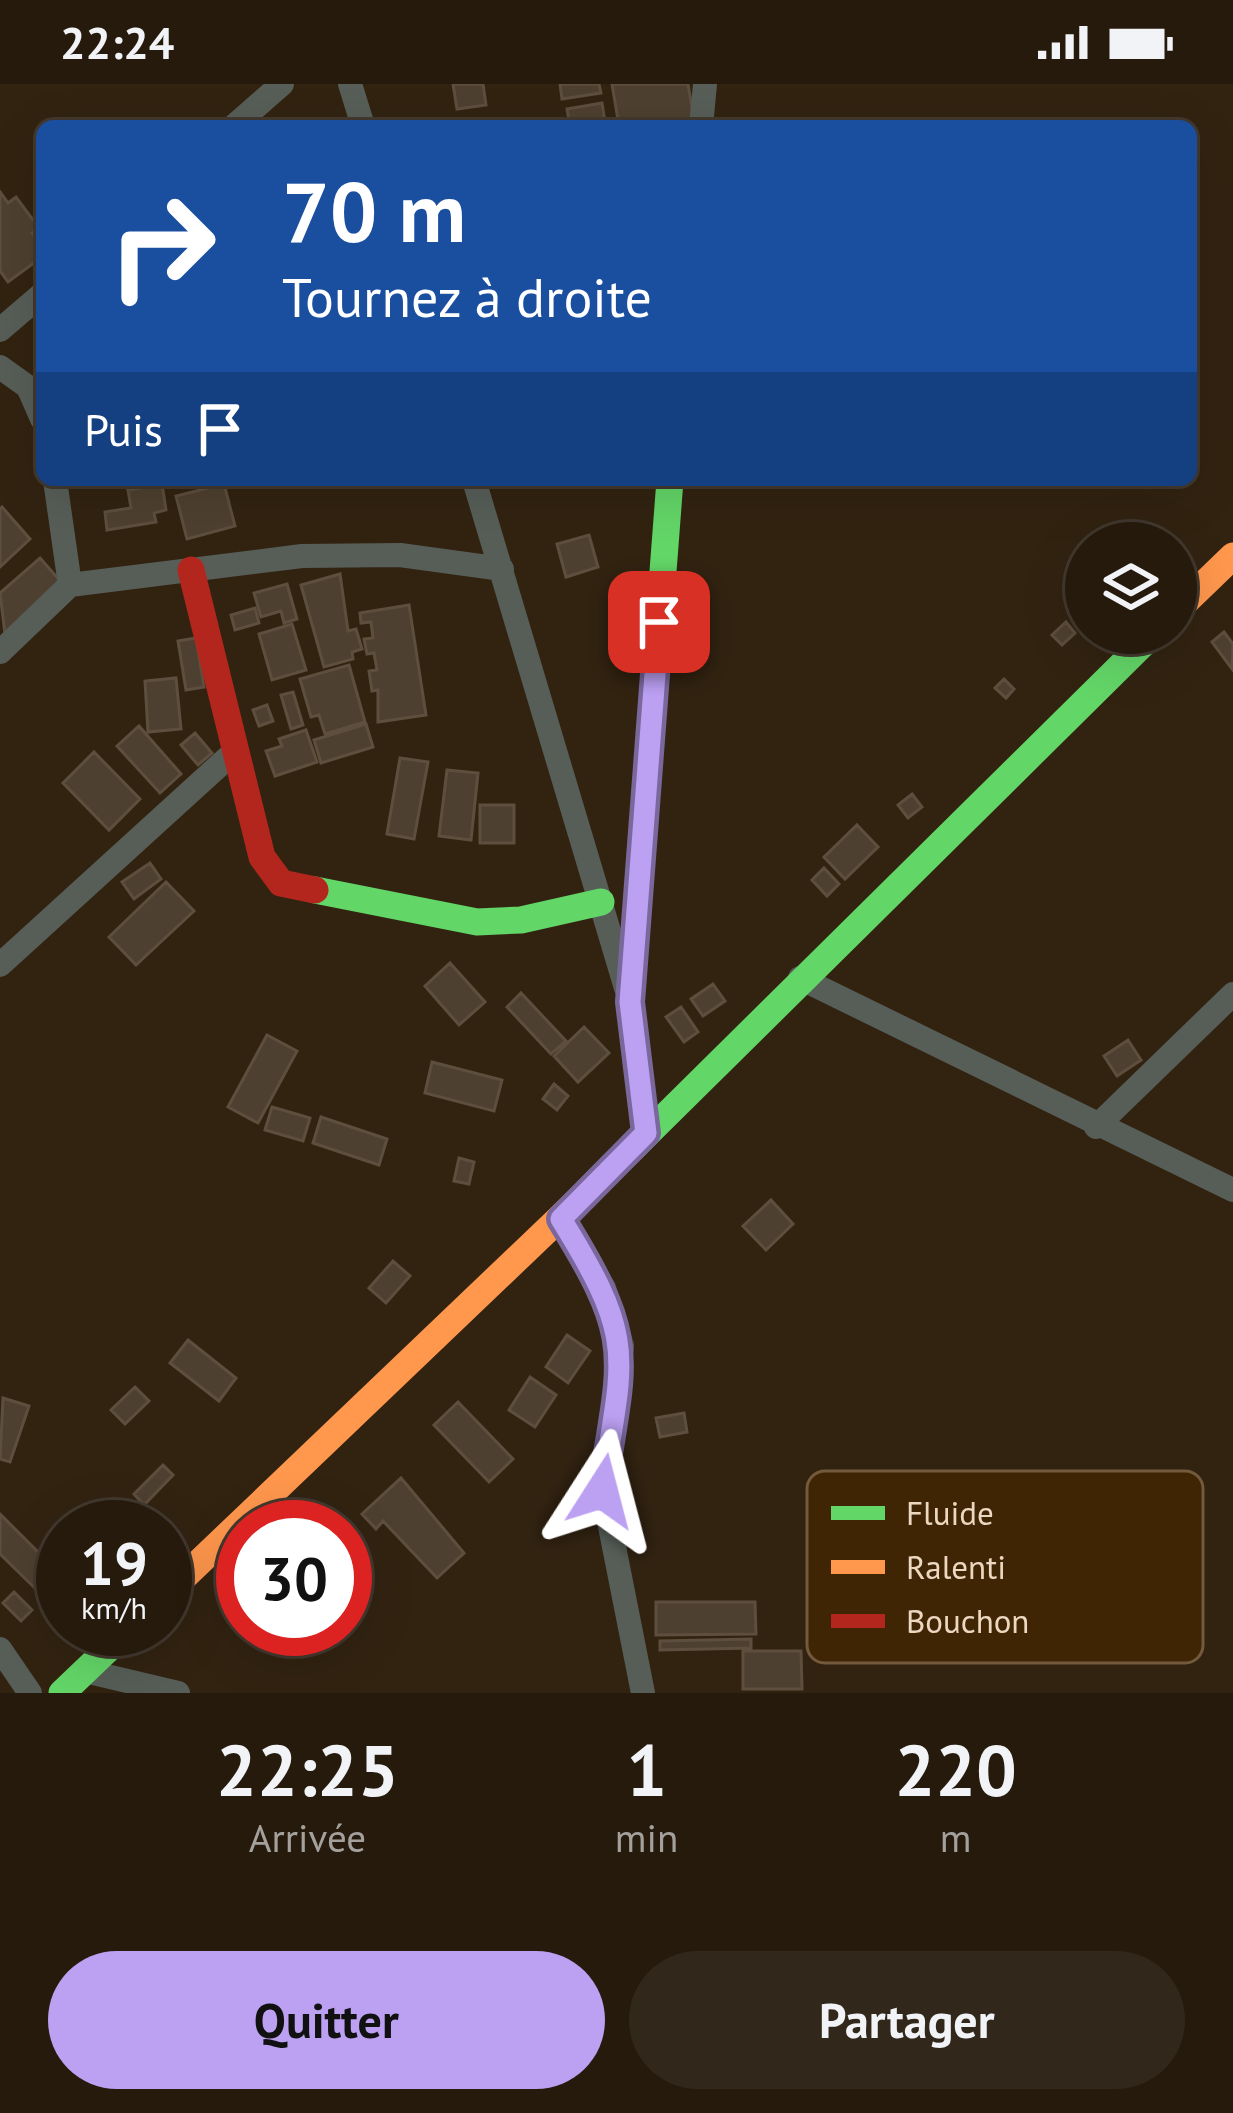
<!DOCTYPE html>
<html lang="fr">
<meta charset="utf-8">
<style>
:root{--surface:#261a0d;--page:#32271b;--text:#f1f3f6;--muted:#a4a19d;--line:#42382e;--accent:#bca0f2}
body{margin:0;font-family:"PT Sans",sans-serif;background:var(--page);color:var(--text);height:100vh;display:flex;flex-direction:column;font-size:45px;white-space:nowrap}
*{box-sizing:border-box;margin:0}
p{font-size:39px;color:var(--muted)}
.icon{flex:none;width:66px;height:66px;fill:none;stroke:currentColor;stroke-width:2;stroke-linecap:round;stroke-linejoin:round}
.map{position:relative;height:1609px;overflow:hidden}
.sheet{display:flex;flex-direction:column;background:var(--surface);flex:1}
.sheet>*{flex:none}
.banner{position:absolute;left:36px;top:36px;width:1161px;height:366px;border-radius:18px;box-shadow:0 12px 48px #0002,0 0 0 3px var(--line);background:#1a4fa0;color:#fff;overflow:hidden}
.buttons{position:absolute;left:1065px;top:438px;display:grid;gap:24px}
.buttons a{display:grid;place-items:center;width:132px;height:132px;border-radius:50%;background:var(--surface);box-shadow:0 12px 48px #0002,0 0 0 3px var(--line);font-size:60px}
.speed{position:absolute;left:36px;top:1416px;display:flex;gap:24px;font-size:60px;font-weight:700;text-align:center}
.speed>*{display:grid;place-content:center;width:156px;height:156px;border-radius:50%;background:var(--surface);box-shadow:0 12px 48px #0002,0 0 0 3px var(--line);line-height:1}
.speed small{font-size:30px;font-weight:400}
.speed .limit{border:18px solid #d22;background:#fff;color:#111}
.pin{position:absolute;display:grid;place-items:center;width:102px;height:102px;color:#fff;margin:-51px;border-radius:24px;box-shadow:0 6px 18px #0006}
.me{position:absolute;width:132px;margin:-66px;rotate:9deg;stroke-linejoin:round;filter:drop-shadow(0 0 9px #0008)}
.turn{display:flex;align-items:center;gap:42px;height:252px;padding:0 48px;font-size:54px}
.turn .icon{width:156px;height:156px;stroke-width:2.5}
.turn b{display:block;font-size:84px;line-height:102px}
.then{display:flex;align-items:center;height:114px;padding:0 48px;background:#0003;gap:24px;font-size:45px}
.eta{display:flex;justify-content:space-evenly;align-items:center;height:204px;text-align:center}
.eta b{font-size:72px;font-weight:700;line-height:84px}
.button{display:flex;gap:24px;margin-top:auto;padding:24px 48px}
.button a{flex:1;height:138px;border-radius:72px;background:var(--accent);color:#111;font-size:48px;font-weight:700;line-height:138px;text-align:center}
.button a+a{background:var(--page);color:var(--text)}
.status{display:flex;justify-content:space-between;align-items:center;height:84px;padding:0 60px;background:var(--surface);direction:ltr}
.status svg{height:33px;fill:currentColor}
.map>svg:first-child{display:block}
</style>
<div class="status"><b>22:24</b><svg viewBox="0 0 49 12"><path d="M0 12V9h3v3zM5 12V6h3v6zM10 12V3h3v9zM15 12V0h3v12zM26 1h20v11H26zM47 4h2v5h-2z"/></svg></div>
<div class="map">
<svg width="1233" height="1609" viewBox="0 0 1233 1609">
<rect width="100%" height="100%" fill="#322311"/>
<!-- building -->
<path fill="#4e4030" stroke="#5d4e3e" stroke-width="3" d="M453,0H483L486,21L457,25Z
M560,0H599L601,9L562,15Z
M612,0H688L695,42H619Z
M602,19L605,38L613,36L614,42H570L567,25Z
M0,108L8,119L16,113L39,144L32,149L38,156L42,153V173L8,198L0,187Z
M162,400L166,426L154,429L156,438L107,446L105,428L131,424L128,406Z
M224,400L235,442L187,455L176,412Z
M2,423L30,455L0,483V425Z
M589,451L598,483L566,493L557,460Z
M40,474L62,499L5,550L0,509Z
M340,490L348,547L356,545L362,565L352,568L353,575L324,583L301,501Z
M287,500L297,535L284,539L281,527L261,533L254,509Z
M409,521L426,631L378,638V606L372,607L369,587L377,586L374,569L367,570L364,555L373,554L371,538L361,539L360,529Z
M255,524L259,539L235,546L231,531Z
M1066,538L1075,549L1062,561L1052,551Z
M292,540L306,586L272,596L259,550Z
M1224,548L1233,560L1232,585L1212,558Z
M196,554L204,603L186,606L178,557Z
M349,581L365,638L325,650L319,631L311,633L300,595Z
M176,594L181,645L148,648L145,597Z
M1004,595L1014,605L1006,614L995,604Z
M293,608L303,641L291,645L281,611Z
M267,621L273,637L259,642L253,626Z
M366,640L373,663L321,679L314,656Z
M139,642L181,690L160,709L117,662Z
M306,646L317,678L275,692L266,667L282,662L279,655Z
M195,649L212,669L198,681L181,661Z
M94,668L140,715L109,746L63,699Z
M400,674L428,678L414,755L387,750Z
M447,686L478,689L471,756L439,752Z
M912,710L922,723L908,734L898,721Z
M480,721H514V759H480Z
M857,741L878,763L845,795L824,773Z
M150,779L161,795L134,815L122,798Z
M824,784L839,800L827,812L812,796Z
M166,798L194,827L136,881L109,853Z
M450,879L485,918L459,941L425,902Z
M713,900L725,917L703,932L691,915Z
M521,909L566,957L551,970L507,923Z
M681,923L698,948L684,958L666,933Z
M584,943L609,969L578,998L554,972Z
M267,951L297,967L258,1039L228,1023Z
M1128,956L1141,976L1117,992L1104,972Z
M432,978L502,996L494,1027L425,1009Z
M554,1000L568,1012L557,1026L543,1015Z
M272,1023L310,1034L303,1057L265,1046Z
M321,1033L387,1055L379,1081L313,1059Z
M459,1074L474,1078L469,1100L454,1097Z
M771,1116L793,1140L766,1166L743,1142Z
M393,1177L410,1192L386,1219L369,1204Z
M567,1251L590,1267L568,1299L546,1283Z
M188,1256L236,1294L219,1317L170,1279Z
M530,1293L556,1311L535,1343L509,1326Z
M135,1303L149,1317L125,1340L111,1326Z
M3,1314L29,1322L10,1378L0,1375Z
M458,1318L513,1375L489,1398L434,1341Z
M684,1329L687,1348L660,1353L656,1334Z
M163,1381L173,1391L144,1421L134,1410Z
M401,1394L464,1469L437,1494L383,1437L376,1445L362,1430Z
M0,1430L63,1493L47,1516L0,1470Z
M14,1508L32,1526L21,1537L3,1519Z
M656,1518H755L756,1550L656,1551Z
M751,1555V1564L660,1566V1557Z
M743,1567H801L802,1605H743Z"/>
<g fill="none" stroke-linecap="round" stroke-linejoin="round">
<!-- street -->
<path stroke="#575e58" stroke-width="24" d="M350,0L363,42
M234,42L282,0
M701,42L705,0
M0,246L42,210
M0,283L28,303L42,335
M55,396L70,501
M474,396L626,904
M0,568L70,501L302,472L400,471L502,485
M0,881L235,667
M800,894L1233,1106
M1096,1043L1233,910
M561,1135L604,1204L622,1262L603,1407L643,1609
M0,1565L30,1609
M85,1587L178,1609"/>
<!-- fast -->
<path stroke="#63d668" stroke-width="27" d="M315,806L477,838L521,836L601,818
M646,1049L630,918L670,396
M635,1062L1154,549
M62,1609L129,1545"/>
<!-- slow -->
<path stroke="#ff974d" stroke-width="27" d="M1176,527L1233,472
M165,1511L635,1062"/>
<!-- jam -->
<path stroke="#b3261e" stroke-width="27" d="M191,486L262,773L281,799L315,806"/>
</g>
<g fill="none" stroke-linecap="round" stroke-linejoin="round">
<defs>
<path id="route" d="M602,1407C623,1270 638,1259 561,1135L646,1049L630,918L659,538"/>
</defs>
<!-- route casing -->
<use href="#route" stroke="#7a689d" stroke-width="30"/>
<!-- route -->
<use href="#route" stroke="#bca0f2" stroke-width="21"/>
</g>
<!-- legend -->
<rect x="807" y="1387" width="396" height="192" rx="18" fill="#3f2503" stroke="#735a3c" stroke-width="3"/>
<rect x="831" y="1422" width="54" height="14" fill="#63d668"/>
<rect x="831" y="1476" width="54" height="14" fill="#ff974d"/>
<rect x="831" y="1530" width="54" height="14" fill="#b3261e"/>
<g font-size="33" fill="#ecd7c1">
<text x="906" y="1441">Fluide</text>
<text x="906" y="1495">Ralenti</text>
<text x="906" y="1549">Bouchon</text>
</g>
</svg>
<div class="buttons">
<a><svg class="icon" aria-label="layers" viewBox="0 0 24 24"><path d="M12 4l9 5-9 5-9-5zM3 14l9 5 9-5"/></svg></a>
</div>
<div class="speed"><div>19<small>km/h</small></div><div class="limit">30</div></div>
<div class="pin" style="left:659px;top:538px;background:#d93025"><svg class="icon" aria-label="arrive" viewBox="0 0 24 24"><path d="M6 21V4h12l-3 4 3 4H6"/></svg></div>
<svg class="me" style="left:602px;top:1407px" viewBox="-20 -20 40 40"><path d="M0-17L14 15 0 8-14 15z" fill="#bca0f2" stroke="#fff" stroke-width="4"/></svg>
<div class="banner">
<div class="turn"><svg class="icon" aria-label="right" viewBox="0 0 24 24"><path d="M7 20v-9h11M14 6l5 5-5 5"/></svg><div><b>70 m</b>Tournez à droite</div></div>
<div class="then">Puis<svg class="icon" aria-label="arrive" viewBox="0 0 24 24"><path d="M6 21V4h12l-3 4 3 4H6"/></svg></div>
</div>
</div>
<section class="sheet">
<div class="eta">
<div><b>22:25</b><p>Arrivée</p></div>
<div><b>1</b><p>min</p></div>
<div><b>220</b><p>m</p></div>
</div>
<div class="button"><a>Quitter</a><a>Partager</a></div>
</section>
